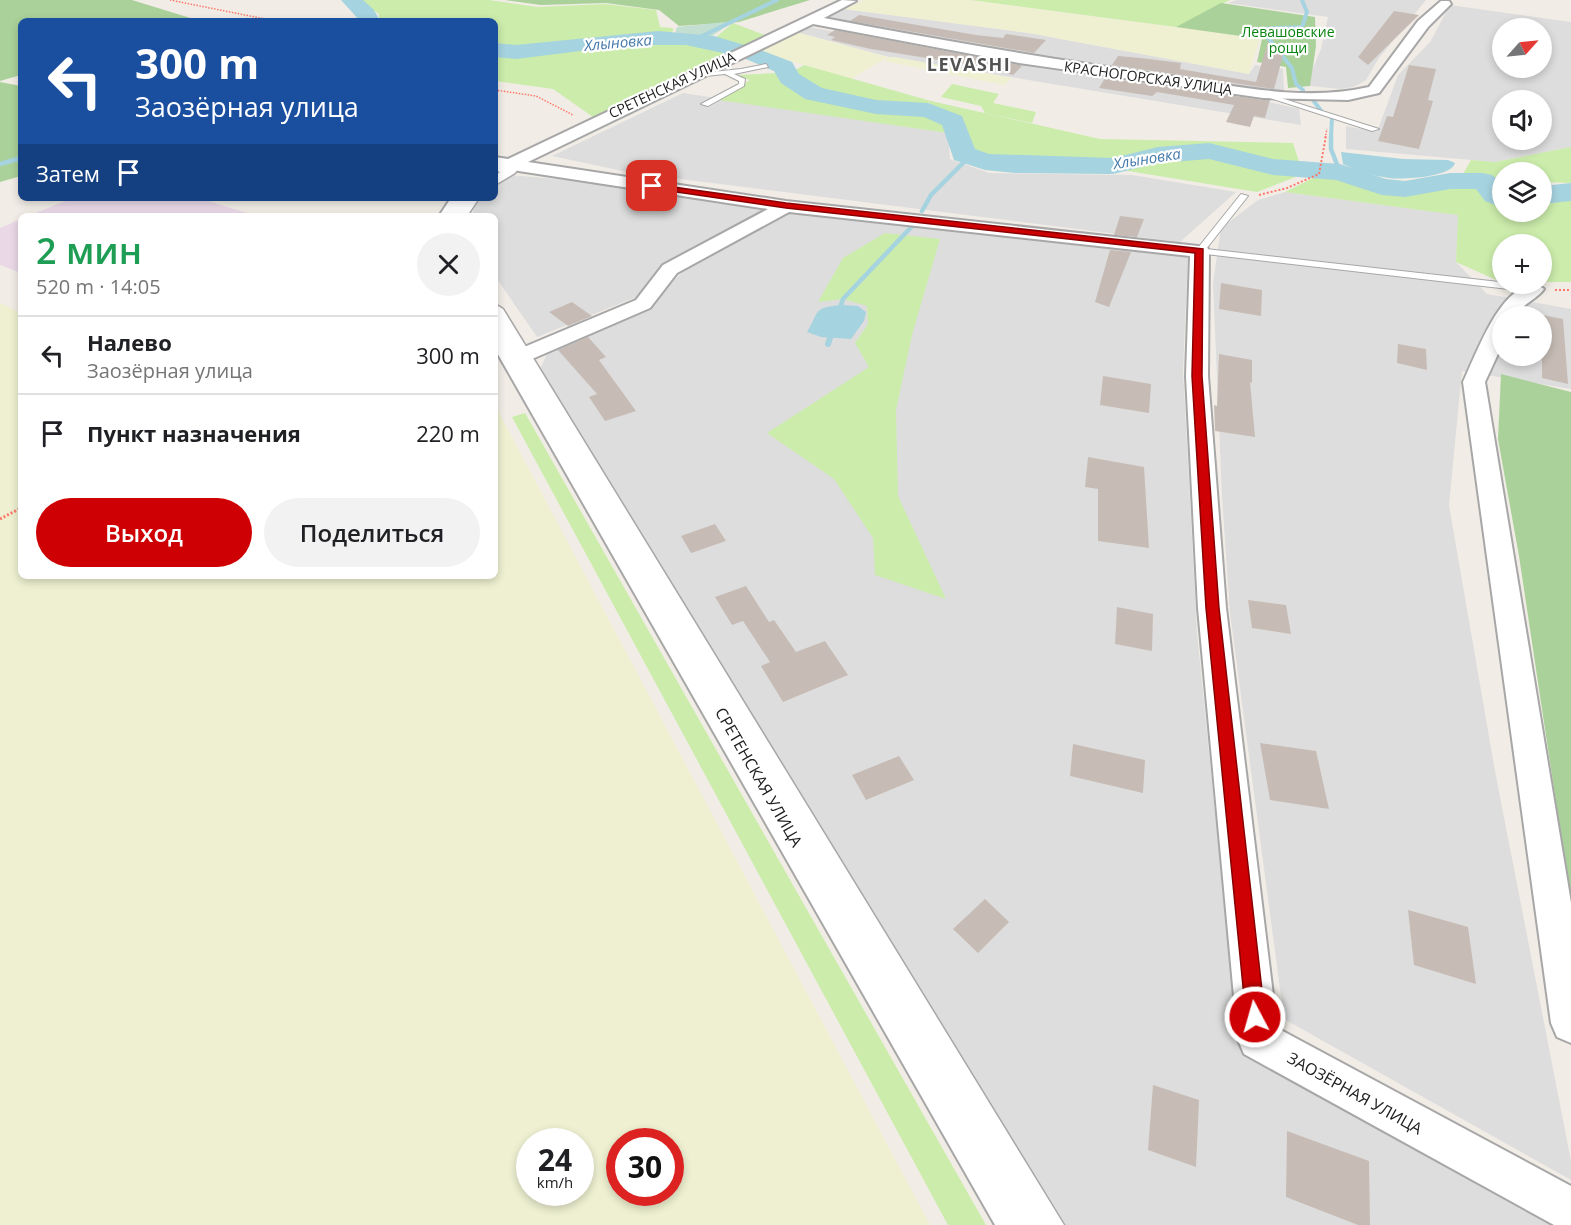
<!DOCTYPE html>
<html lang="ru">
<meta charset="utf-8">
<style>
:root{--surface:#fff;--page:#f2f2f2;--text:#202124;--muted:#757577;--line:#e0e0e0;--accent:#cf0003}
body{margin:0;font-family:"Open Sans",sans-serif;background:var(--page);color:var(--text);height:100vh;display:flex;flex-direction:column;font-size:22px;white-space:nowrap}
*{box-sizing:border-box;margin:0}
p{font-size:20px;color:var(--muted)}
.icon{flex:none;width:33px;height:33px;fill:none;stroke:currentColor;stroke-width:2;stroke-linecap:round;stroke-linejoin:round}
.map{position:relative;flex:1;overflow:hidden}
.side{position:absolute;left:18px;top:213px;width:480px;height:366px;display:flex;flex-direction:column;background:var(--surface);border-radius:9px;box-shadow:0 3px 9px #0003}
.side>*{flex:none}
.hud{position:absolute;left:18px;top:18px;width:480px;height:183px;border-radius:9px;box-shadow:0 3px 9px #0003;background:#1a4fa0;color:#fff;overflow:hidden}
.needle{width:39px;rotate:63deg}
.fabs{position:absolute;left:1492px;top:18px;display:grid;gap:12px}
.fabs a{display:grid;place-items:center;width:60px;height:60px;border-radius:50%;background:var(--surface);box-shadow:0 3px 9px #0003;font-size:30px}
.speed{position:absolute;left:516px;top:1128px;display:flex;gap:12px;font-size:30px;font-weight:700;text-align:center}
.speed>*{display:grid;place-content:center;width:78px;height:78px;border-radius:50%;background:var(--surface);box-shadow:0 3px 9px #0003;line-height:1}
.speed small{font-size:15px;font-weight:400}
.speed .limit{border:9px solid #d22;background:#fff;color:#111}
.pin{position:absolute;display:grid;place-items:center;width:51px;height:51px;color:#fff;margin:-26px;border-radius:12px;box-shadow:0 3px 9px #0006}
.me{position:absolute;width:66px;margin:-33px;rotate:354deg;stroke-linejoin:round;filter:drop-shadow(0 0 4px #0008)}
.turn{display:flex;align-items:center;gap:21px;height:126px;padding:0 18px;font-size:27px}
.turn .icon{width:78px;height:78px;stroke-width:2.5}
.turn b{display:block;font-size:42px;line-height:51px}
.then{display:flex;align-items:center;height:57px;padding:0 18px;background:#0003;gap:12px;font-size:22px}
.round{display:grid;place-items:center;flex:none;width:63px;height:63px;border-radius:32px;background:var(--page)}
.head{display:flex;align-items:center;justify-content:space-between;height:102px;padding:0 18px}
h1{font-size:36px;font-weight:600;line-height:45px;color:#1e9e55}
.primary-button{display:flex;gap:12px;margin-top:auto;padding:12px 18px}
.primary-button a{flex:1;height:69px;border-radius:36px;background:var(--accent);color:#fff;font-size:24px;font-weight:600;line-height:69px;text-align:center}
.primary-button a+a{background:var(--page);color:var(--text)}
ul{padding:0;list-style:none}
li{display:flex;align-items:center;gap:18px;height:78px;padding:0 18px;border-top:2px solid var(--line)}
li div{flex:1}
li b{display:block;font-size:22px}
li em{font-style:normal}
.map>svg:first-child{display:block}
</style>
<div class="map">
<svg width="1571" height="1225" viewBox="0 0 1571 1225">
<rect width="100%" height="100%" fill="#f1ede6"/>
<!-- residential -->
<path fill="#dedddd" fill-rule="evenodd" d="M1237,0H1426L1379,58L1366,80L1354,87L1340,89L1310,86V75L1321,49L1328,17L1228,3Z
M1450,5L1571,22V147L1495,162L1346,149V126L1377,132L1398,75L1430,42ZM1503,28H1542V68H1503ZM1503,100H1542V140H1503Z
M844,9L1029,33L1249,74L1255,65L1283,69L1284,92L1048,61L827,19Z
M809,27L1043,69L1261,100L1299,109L1301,125L889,57L796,32Z
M683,93L948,133L950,159L989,173L1132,175L1236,192L1180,242L632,173L552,156Z
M510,175L568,180L770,208L662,265L646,293L537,337L495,276V216H472L475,205L483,198H495V188Z
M1285,192L1459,215L1456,262L1487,294L1571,309V389L1462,371L1449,505L1495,771L1571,1161V1180L1284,1019L1230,613L1222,496L1213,283L1221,228L1258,200ZM1503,316H1542V356H1503Z
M792,210L1188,254L1183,370L1197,633L1238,1041L1557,1225H1066L540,369L548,352L648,307L691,263Z"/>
<!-- industrial -->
<path fill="#ead8e7" d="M73,198H198L257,216H28Z
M21,219V273L0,265V228Z"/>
<!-- farmland -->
<path fill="#eef0d1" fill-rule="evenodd" d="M864,0H971L1260,38L1249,74L1029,33L844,9Z
M796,32L888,57L851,79L757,51Z
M889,57H895L1012,78L1004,85L884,61Z
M0,303L21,313V576H495V405L930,1225H0ZM530,1142H580V1192H530ZM620,1142H670V1192H620Z"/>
<!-- grass -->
<path fill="#cbecab" d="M358,0H489L538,7L605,4L656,10L660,27L673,28L672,37L602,39L508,50L495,48V21H379V14Z
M971,0H1230L1176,27Z
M733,23L767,36L740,50L715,38Z
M655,40L707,43L730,52L593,117L553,89L495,81V53L504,55Z
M804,65L931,101L1100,139L1293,143L1303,174L1257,192L1128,171L1049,167L995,161L971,155L963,121L926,107L930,102C903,113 833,103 808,89C801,85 796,77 790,73Z
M777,73L812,95L875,109L919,110L950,126L948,133L718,100L750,80L736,75Z
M952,84L999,94L993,103L1036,112L1032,123L985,113L981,106L941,97Z
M1571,147V183L1542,182V172H1503V186L1463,174L1471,160L1495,162Z
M1326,175L1409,192L1454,186L1482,187L1491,203L1503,206V212H1542V200L1557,196L1571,198V282H1542V244H1503V283L1456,262L1458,215L1285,192L1315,177Z
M885,233L940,239L912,335L896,410L898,496L946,599L875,575L873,538L834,479L767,433L869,367L855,343L868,324L867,306L843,299L818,302L843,258Z
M525,413L986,1225H948L512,417Z"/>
<!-- forest -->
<path fill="#abd19a" d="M0,0H132L200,21H21V75L0,81Z
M505,0H810L739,22L679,26L659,10L606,3L541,5Z
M1221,3L1315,17L1316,46L1310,86L1288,88L1286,67L1257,62L1262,39L1176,27Z
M0,82L21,86V176L0,182Z
M1501,374L1571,392V902L1519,556L1498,439Z"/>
<!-- wetland -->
<path fill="#c2dfd1" d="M726,22L727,26L712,36L674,37L677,27Z"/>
<!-- water -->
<path fill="#a5d3df" d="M1341,152L1403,159L1448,160L1455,163C1452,177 1402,180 1389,178C1374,176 1357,171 1343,164Z
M841,305L858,306L866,312L864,321L851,339L821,337L807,332C820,311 812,308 841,305Z"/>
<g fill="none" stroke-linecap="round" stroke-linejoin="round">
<!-- stream-far2 -->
<path stroke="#a5d3df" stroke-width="4" d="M1302,0L1307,12L1302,27L1261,29L1292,68L1296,84L1303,90
M698,38L777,0
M1313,100L1322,112
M1331,138L1332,117"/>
<!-- stream-far1 -->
<path stroke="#a5d3df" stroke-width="4.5" d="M1331,136V149L1340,172
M0,164L21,158
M922,211L931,195L969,157
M838,314L843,299L917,221"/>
<!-- stream -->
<path stroke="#a5d3df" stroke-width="6" d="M828,344L833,329"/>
<!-- river -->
<path fill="#a5d3df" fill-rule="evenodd" d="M341,0H363L374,10L380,21H360Z
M658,31L714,36L758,49L792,62L799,74L822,88L876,100L928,103L962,116L975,149L989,154L1113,158L1158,147L1209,143L1273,159L1340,164L1386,179L1405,181L1450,173H1482L1492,175L1503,184V208L1485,201L1476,189H1450L1405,197L1382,195L1336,180L1273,175L1209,159L1158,163L1113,174L1015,173L985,170L954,160L942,125L924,117L876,114L805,99L781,83L774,71L741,57L686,45H629L516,59L495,57V43L516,45Z
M1571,183V201L1542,204V186Z"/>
</g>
<!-- building -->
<path fill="#c6bcb5" d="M1394,11L1419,15L1368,65L1358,57Z
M859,15L976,35L1003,38L1006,34L1046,40L1034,53L850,21Z
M835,30L1019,65L1022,66L1013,75L982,67L871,49L831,40L835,37L827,35Z
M1268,42L1285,48L1274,89L1112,65L1118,56L1141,58L1181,63L1180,69L1256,82Z
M1409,65L1436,69L1428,100L1433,101L1419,149L1378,141L1387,116L1393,117Z
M1105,78L1263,100H1270L1265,118L1254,116L1250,127L1226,122L1234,105L1157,92L1152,96L1099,88Z
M1120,216L1144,219L1137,237L1114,235Z
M1110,250L1131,252L1109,307L1095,302Z
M1221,283L1262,290L1261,316L1219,309Z
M572,302L592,316L568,326L549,312Z
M1542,315L1563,319L1568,384L1542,378Z
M588,337L606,357L599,360L636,411L605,421L589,397L597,394L558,350Z
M1398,344L1426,349L1427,370L1397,363Z
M1219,354L1252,360V383L1250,382L1255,437L1215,431L1214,405L1217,406Z
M1103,376L1151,384L1149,413L1100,405Z
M1088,457L1144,467L1149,548L1098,541V489L1085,487Z
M715,524L726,541L691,553L681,536Z
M746,586L769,622L774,620L796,652L825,641L848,675L783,702L761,666L770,662L743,621L732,625L715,597Z
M1248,600L1286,605L1291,634L1252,628Z
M1117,607L1153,614L1152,651L1115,644Z
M1260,743L1316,751L1329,809L1270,800Z
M1073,744L1145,760L1143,793L1070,776Z
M899,756L914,780L866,800L852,775Z
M985,899L1009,922L978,953L953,929Z
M1408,910L1468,927L1476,984L1414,965Z
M1153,1085L1199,1100L1196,1167L1148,1150Z
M1287,1131L1369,1161L1370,1225H1358L1286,1197Z"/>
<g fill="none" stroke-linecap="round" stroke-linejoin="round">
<defs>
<path id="service" d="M766,64L768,67L734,74L745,79L744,86L708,106L701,104L739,84V81L725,74L695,77L693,74L741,69Z
M1261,93H1265L1379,129L1372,131L1261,95Z
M1241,194L1248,196L1206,249L1534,286L1539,289L1534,292L1197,253V249Z"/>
<path id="pedestrian" d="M511,166L517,170L515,173L495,185V175Z
M466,198H479L467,216H453Z
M495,304L503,309L1064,1225H1029L495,322Z"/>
<path id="minor" d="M842,0L856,1L824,18C939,40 1054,60 1170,76C1235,86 1304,102 1369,87L1418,21L1441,1H1449L1451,4L1428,27L1379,93L1348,100L1263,98L1019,63L813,24L528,162L786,201L1207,247L1209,251L1208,376L1226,608L1277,1028L1571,1186V1225H1554L1244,1054L1238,1040L1198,608L1186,376L1190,256L789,212L677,273L650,308L525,362L1036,1209L1042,1225H995L495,349V325L502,327L517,350L636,300L663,265L768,209L512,170L502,173L495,170V157L508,159Z
M451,198H469L457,216H439Z
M1536,284L1544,289C1536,300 1522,304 1515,316H1503V343L1485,382L1571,903V1043L1557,1037L1551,1023L1463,382C1477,353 1500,285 1536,284Z"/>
</defs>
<!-- service casing -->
<use href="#service" stroke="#a7a7a7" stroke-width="2"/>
<!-- pedestrian casing -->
<use href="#pedestrian" stroke="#a7a7a7" stroke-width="3"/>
<!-- minor casing -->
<use href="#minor" stroke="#a7a7a7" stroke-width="4"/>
<!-- path-far2 -->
<path stroke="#fd786a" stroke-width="1.5" stroke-dasharray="1.5 1.5" stroke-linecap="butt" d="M170,0L275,21
M495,90L536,96L573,115
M1325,138L1327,129"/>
<!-- path-far1 -->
<path stroke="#fd786a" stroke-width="2" stroke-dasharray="2 2" stroke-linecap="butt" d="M1259,195L1287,188L1319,174L1326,136
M1555,290H1571"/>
<!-- path -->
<path stroke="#fd786a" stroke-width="3" stroke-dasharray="2 2" stroke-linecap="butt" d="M0,519L21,508"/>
<!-- service -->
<use href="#service" fill="#fff" fill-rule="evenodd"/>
<!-- pedestrian -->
<use href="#pedestrian" fill="#fff" fill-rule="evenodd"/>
<!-- minor -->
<use href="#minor" fill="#fff" fill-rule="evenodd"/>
</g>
<!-- route -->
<path fill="#cf0003" stroke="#870002" stroke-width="1.5" d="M652,184L786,203L1203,249L1202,376L1219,608L1265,1017L1262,1023L1255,1026L1249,1023L1246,1017L1206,608L1192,376L1195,253L786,208L649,188Z"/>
<g text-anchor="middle" stroke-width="4.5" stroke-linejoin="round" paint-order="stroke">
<!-- far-park labels -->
<g font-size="14" fill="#098311" stroke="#fff">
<text x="1288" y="37">Левашовские<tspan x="1288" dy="16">рощи</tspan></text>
</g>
<!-- far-street labels -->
<g font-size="14" fill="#202020" stroke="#fff">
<text transform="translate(1148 78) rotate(8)" y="5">КРАСНОГОРСКАЯ УЛИЦА</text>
<text transform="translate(672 85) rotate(-25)" y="5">СРЕТЕНСКАЯ УЛИЦА</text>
</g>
<!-- far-water labels -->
<g font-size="15" font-style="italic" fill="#467aab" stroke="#fff">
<text transform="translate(618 43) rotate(-5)" y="5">Хлыновка</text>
<text transform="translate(1147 159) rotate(-9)" y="5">Хлыновка</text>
</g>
<!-- street labels -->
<g font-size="16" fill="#202020" stroke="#fff">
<text transform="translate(759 777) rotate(60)" y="6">СРЕТЕНСКАЯ УЛИЦА</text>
<text transform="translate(1355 1093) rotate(29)" y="6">ЗАОЗЁРНАЯ УЛИЦА</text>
</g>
<!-- far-district labels -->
<g font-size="18" font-weight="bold" letter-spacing="1.5" fill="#535353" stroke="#fff">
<text x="969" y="71">LEVASHI</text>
</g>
</g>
</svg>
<div class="fabs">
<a><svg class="needle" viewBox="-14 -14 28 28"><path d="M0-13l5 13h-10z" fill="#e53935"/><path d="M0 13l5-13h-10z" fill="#757577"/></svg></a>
<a><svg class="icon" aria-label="sound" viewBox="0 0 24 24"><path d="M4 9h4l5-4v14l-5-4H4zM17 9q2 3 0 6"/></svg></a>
<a><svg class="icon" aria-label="layers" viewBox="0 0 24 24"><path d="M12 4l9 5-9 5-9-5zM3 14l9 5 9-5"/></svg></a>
<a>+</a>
<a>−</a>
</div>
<div class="speed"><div>24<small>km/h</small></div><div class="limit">30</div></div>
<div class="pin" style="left:652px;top:186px;background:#d93025"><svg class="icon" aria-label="arrive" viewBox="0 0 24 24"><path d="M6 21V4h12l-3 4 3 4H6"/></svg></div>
<svg class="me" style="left:1255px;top:1017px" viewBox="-20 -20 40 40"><circle r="17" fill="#cf0003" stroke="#fff" stroke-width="3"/><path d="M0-11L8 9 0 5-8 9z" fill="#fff"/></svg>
<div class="hud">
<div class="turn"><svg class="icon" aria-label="left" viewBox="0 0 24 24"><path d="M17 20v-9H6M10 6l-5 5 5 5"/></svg><div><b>300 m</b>Заозёрная улица</div></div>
<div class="then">Затем<svg class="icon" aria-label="arrive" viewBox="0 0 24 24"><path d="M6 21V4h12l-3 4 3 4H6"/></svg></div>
</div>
<section class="side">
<div class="head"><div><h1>2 мин</h1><p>520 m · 14:05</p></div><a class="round"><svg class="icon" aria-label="close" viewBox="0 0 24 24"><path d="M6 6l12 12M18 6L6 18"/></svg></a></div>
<ul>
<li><svg class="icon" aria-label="left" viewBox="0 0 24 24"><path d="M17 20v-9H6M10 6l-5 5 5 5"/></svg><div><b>Налево</b><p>Заозёрная улица</p></div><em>300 m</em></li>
<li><svg class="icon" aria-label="arrive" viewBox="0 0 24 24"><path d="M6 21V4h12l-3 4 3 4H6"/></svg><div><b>Пункт назначения</b></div><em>220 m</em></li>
</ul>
<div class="primary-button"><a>Выход</a><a>Поделиться</a></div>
</section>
</div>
